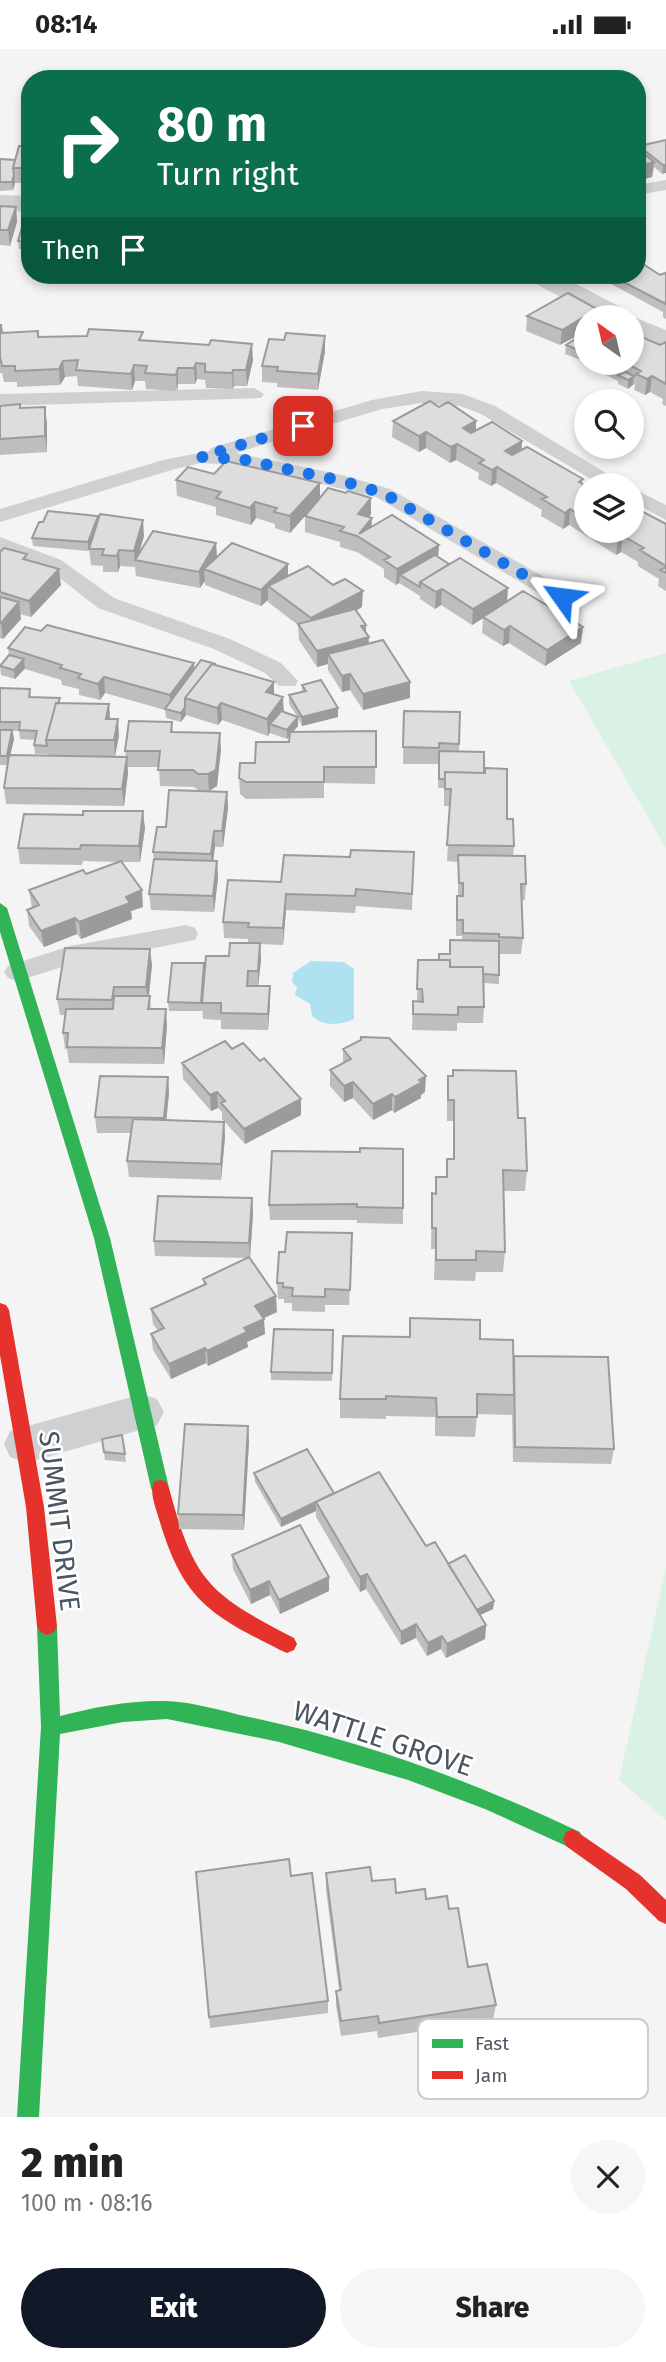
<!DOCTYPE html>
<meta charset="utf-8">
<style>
:root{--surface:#fff;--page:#f6f6f6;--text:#222;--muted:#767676;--accent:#111827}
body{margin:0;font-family:"Fira Sans",sans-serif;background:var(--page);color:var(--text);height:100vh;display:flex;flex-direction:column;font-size:26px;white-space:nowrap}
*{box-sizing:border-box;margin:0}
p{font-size:23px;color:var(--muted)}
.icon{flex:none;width:38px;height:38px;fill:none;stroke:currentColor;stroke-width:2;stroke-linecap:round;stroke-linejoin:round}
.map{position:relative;height:2068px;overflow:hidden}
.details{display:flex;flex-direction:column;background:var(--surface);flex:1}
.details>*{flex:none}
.guide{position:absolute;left:21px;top:21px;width:625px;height:214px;border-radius:28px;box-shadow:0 4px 10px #0003;background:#0b6e4f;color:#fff;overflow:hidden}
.needle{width:46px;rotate:326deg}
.fabs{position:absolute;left:574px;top:256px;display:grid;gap:14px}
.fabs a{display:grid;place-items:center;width:70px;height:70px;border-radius:50%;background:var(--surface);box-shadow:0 4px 10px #0003;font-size:35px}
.pin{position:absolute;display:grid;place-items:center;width:60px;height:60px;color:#fff;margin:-30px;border-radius:14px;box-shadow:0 4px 10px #0006}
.me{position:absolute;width:77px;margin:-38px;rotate:301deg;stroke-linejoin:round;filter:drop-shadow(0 0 5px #0008)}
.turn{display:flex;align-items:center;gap:24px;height:147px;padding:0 21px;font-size:32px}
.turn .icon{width:91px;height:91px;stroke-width:2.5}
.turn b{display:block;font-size:49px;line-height:60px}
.then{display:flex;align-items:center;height:66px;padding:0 21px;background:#0003;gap:14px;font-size:26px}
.round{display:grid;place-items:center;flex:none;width:74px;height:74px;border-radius:37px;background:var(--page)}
.overview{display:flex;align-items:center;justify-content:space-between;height:119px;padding:0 21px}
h1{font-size:42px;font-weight:800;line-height:52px}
.primary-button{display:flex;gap:14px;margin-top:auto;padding:14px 21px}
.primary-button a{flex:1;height:80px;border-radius:42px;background:var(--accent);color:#fff;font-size:28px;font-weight:800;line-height:80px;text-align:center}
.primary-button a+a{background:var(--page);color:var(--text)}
.status{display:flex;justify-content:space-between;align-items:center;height:49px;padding:0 35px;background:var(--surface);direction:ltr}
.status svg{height:19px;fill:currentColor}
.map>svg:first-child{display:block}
</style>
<div class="status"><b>08:14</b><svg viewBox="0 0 49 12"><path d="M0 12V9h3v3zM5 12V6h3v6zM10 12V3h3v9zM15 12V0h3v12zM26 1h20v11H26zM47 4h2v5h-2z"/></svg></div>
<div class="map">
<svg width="666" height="2068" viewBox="0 0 666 2068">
<rect width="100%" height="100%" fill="#f4f4f4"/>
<!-- green -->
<path fill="#d9f2e3" d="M666,604V799L569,632Z
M666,1518V1771L619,1731Z"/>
<!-- water -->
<path fill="#aee2f0" d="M311,912L344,913L354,920V970C341,977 322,977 312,967L310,955L295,946L297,938L292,933L293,924Z"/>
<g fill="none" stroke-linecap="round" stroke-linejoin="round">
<!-- lane -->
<path fill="#ced0d2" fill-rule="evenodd" d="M666,131V141L637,146V136Z
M254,339L264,345L261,349L0,357V345Z
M422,342L463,345L495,357L626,436H601L481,365L460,357L422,354L382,360L236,404L342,426L390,440L570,543L573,548L570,553H554L376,448L241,416L201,414L175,420L0,473V460L163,411L209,402L211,399L372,351Z
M632,439L666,456V471L632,453Z
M0,488L61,511L114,549L230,590L281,614L298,632L295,637H279L265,624L214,600L98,559L47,519L0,501Z
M186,876L195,879L198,885L195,891L72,915L17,932L8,929L4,923L8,917L70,897Z"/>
<!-- street -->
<path fill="#ced0d2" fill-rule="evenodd" d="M0,146L30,147V163L0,162Z
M527,226H559L628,262L631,267L666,281V300L632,285V268H597L531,232Z
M142,1345L157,1350L164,1363L157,1376L26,1414L10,1408L4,1395L10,1382Z"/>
<!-- fast -->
<path fill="#30b455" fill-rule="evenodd" d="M0,854L7,859L110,1189L169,1439L166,1445L160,1447L154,1445L151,1439L94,1189L0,883Z
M47,1568L54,1571L57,1577L60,1667C95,1658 130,1651 166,1652C194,1653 222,1662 249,1668C364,1692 474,1733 580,1783L583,1790L580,1797L573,1800L485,1760L408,1731L279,1693L167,1670L123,1673L60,1685L39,2068H17L41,1678L37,1577L40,1571Z"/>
<!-- jam -->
<path fill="#e5322d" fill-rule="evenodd" d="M0,1254L6,1256L9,1261L44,1458L57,1577L54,1583L47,1586L40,1583L37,1577L26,1458L0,1306Z
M160,1431L166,1433L169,1439C194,1533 209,1545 294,1589L297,1595L294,1601L287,1604L280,1601C209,1565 183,1551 159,1470C156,1459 149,1444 154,1433Z
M573,1780L640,1826L666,1851V1875L659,1872L626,1840L566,1797L563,1790L566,1783Z"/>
</g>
<!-- wall -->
<path fill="#bebebf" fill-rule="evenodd" d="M666,91L662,125L654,118L652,128L640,131L637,128V99L639,100V97Z
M30,97V142L24,143L23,134H15L13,141L0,142V110L15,111Z
M0,157L16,158L17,173L10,197L0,196Z
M30,165V201L19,200L18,192Z
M666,225V270L663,268V263L602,230V226H660Z
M431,226H457L455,230Z
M568,244L560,296L526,282L527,267Z
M0,276L2,284L38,282V288L143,291L253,311L247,337H234L233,340L206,339L205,331L197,330L195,335H178L177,342L146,340L145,332H135L132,341L78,337L77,327L65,328L60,336L17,338V333H4L2,324H0Z
M586,283V313L565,305L566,296Z
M666,293V357L662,355L663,350L650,343L645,346L634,341L635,336L633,335L628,340L618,335V332L594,320V316L588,313H632Z
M325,302L318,341L277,338V334L262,333V317Z
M0,357L21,359L47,374V403L0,406Z
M439,358L476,372V381L522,392L521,401L583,430L582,435L586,437V481H632L666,475V542L658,537L659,530L638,517V513L621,503L616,506L569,476L563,480L541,467L542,461L496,434L491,437L478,430L479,424L456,411L450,414L426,399L419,403L392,388L393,372Z
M214,425L320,434V449L346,444L371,449V465L369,468L371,478L439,508L507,552L583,578L581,594L545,617L509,594L503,597L482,584L483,569L472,576L441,556L435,560L420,550V547L399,534L396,536L384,528V520L357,503L340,498V493L305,483V467L290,484L275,479V475L256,469L251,476L216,466V458L177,447L176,431Z
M98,472L144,487L140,502L216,494L217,508L288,515V527L362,558L356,562L366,584L369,595L410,633V649L363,661L350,641L342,643L328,621V615L317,618L299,591L298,576L268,553V551L261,557L205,536V532L200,539L136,527L135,518L120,517L118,523H103V517L91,516L89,500L88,502L33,497L32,489Z
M0,503L27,505V511L61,536L31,568L20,565L21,570L3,590L0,589Z
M41,582L194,614V621L216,616L274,645L284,663L297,667L289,655V646L302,643V636L338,668L302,677L298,669V677L292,683L376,682L375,735L324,734V749L246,750L240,745L239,729L255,714L289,693L290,686L287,690L270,684V683L268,687L222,671L218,676L186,666L181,673L166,669L165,661L105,644L100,651L79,646V640L62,636L61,631L25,620L15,630L1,626L0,617L9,607L8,599Z
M0,639L30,640L31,648L60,649V654L109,655L110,670L119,687L115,707L126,708L125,702L172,673L173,683L221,700L217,737L209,742H199L194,738L160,737L159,718H127L128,724L124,757L6,755L4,739L8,716H0ZM13,682H19L20,690L35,691L34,696L35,705H48V706H10L14,690Z
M404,662L460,663L459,702L484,724L507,770L514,797L513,807L526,835L525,851H522L523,889L521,905H499V935L484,934V958L483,974H457V982L412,981L413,952H417L418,911H439L449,905L450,891H462V887H456V863L457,847H458V813L447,812L450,757H444V739H438L439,712L438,715H403Z
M227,743L228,759L223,798H215L213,812H217L218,829L214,863L151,861L149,845L154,812L153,803L166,778Z
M145,779L140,813H122L143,858L131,862L132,870L81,890L77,885L44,898L29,877L27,861L32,859L29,841L86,825L119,813L83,812L82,816L20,815L18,799Z
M414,803L412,861L356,857L355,864L286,861L283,896L260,895L261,911L258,937L270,954L268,981L221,980V971L203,970L202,957V962H169L168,953L204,923L248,894V890L224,889L223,873L281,833L350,808Z
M152,916L149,947H150L151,960L167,976L164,1015L69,1014L67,1000H65L63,984L65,966H60L57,950Z
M343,1000L425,1043L421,1046V1049L394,1064L392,1061L373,1071L353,1049L344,1053L330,1037V1021L343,1014Z
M182,1014L301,1066L245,1095L222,1070V1063L218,1059L211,1062L183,1030Z
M453,1021L518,1069L527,1122L525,1142H503L505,1203L503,1223H476L475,1232L434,1231L435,1200H431L432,1144L435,1145L436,1128H446L447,1110H453V1072H447V1048L448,1027H453Z
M168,1028L169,1044L166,1071L224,1073L225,1088L221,1131L129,1128L127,1112L131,1084H97L95,1068Z
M272,1102L403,1159V1175L357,1174V1171H270L269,1156Z
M252,1149L253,1165L250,1209L277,1263L263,1269L265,1285L247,1293L248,1298L208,1317L206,1314L171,1330L153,1301L151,1285L158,1282L153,1275L151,1260L204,1236L203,1230L248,1209L155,1207L154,1192Z
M352,1200L349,1256H325V1263L292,1262V1254H284V1250H278L277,1234L285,1203Z
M410,1269L480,1290L514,1307L614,1400L611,1415L513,1413L512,1366L477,1365L475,1388L435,1387V1368L386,1367V1370L340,1369V1350L409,1288Z
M333,1281L332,1332L271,1331V1323Z
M122,1386L126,1413L105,1411L102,1390Z
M249,1392L244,1481L179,1480L178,1465Z
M254,1424L334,1444L426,1497L494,1552L493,1560L480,1566L486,1576L485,1590L446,1609L441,1600L427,1607L416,1589L401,1596L366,1540L360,1543L316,1468V1462L281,1478L255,1433Z
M232,1506L329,1528V1542L280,1565L270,1546L251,1555L233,1520Z
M326,1824L372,1832L396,1844L426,1850L449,1860L468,1918L496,1956L493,1971L378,1989L377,1982L341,1987L336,1957V1942L339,1941L326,1841Z
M291,1827L328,1952V1964L210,1979L209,1968Z"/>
<!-- shaded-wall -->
<path fill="#9b9b9b" d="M654,113L652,128L640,131L642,116Z
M663,116H666V124L662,125Z
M14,126L15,134L13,141L12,133Z
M16,158L17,173L10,197L8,181Z
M597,260V268H586V282L560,296L562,281Z
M325,287V302L318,341V325Z
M252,295L253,311L247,337L246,321Z
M63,312L65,328L60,336L59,320Z
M624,313L622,328L618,326L617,332L619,316Z
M196,314L197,330L195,335L194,319Z
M134,316L135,332L132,341L131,325Z
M178,319V335L177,342L176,326Z
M233,321L234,337L233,340L232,324Z
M634,327L633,336L628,340V331Z
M652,327L650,343L645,346L647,330Z
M45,358L47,374V403L45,387Z
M476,372V388L463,379Z
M426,383V399L419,403V387Z
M522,392L521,408L504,418L505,402Z
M457,395L456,411L450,414L451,398Z
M497,418L496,434L491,437L492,421Z
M320,434V450L290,484V467Z
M371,449V465L358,482V465Z
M255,453L256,469L251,476L250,459Z
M570,460L569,476L563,480L565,464Z
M98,467V476L88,502V493Z
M372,469L371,485H359Z
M143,471L144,487L137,511H135L134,502Z
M623,487L621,503L616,506L618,490Z
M216,494L217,511L204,520L205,532L200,539L199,523Z
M439,496L438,512L400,526L399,534L396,536L397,520Z
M119,501L120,517L118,523L117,507Z
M288,515V531L268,537V551L261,557V541Z
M59,520L61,536L31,568L29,552Z
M508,539L507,555L472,576L473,560Z
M442,540L441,556L435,560L436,543Z
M363,542L362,558L311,585V569Z
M19,553L21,570L3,590L1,574Z
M366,576V589L369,588L368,604L328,605V615L317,618V602L361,577Z
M510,577L509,594L503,597L504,581Z
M583,578L581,594L545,617L547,601Z
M24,610L25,619L15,630L14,621Z
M194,614L195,630L171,662L170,646Z
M350,625V641L342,643V627Z
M104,628L105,644L100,651L98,635Z
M274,633V649L266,643Z
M410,633V649L363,661V645Z
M283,648L284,665L270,675V683L268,687L267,670Z
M221,654L222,671L218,676L217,659Z
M109,655L110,671L106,670Z
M185,658L186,666L181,673V664Z
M338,659V668L302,677V668Z
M298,668V677L287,690V681Z
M118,670L119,687L115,707L114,691Z
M12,681L14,690L8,716L7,707Z
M220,684L221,700L217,737L209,742L208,725Z
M127,708L128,724L124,757L122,740Z
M227,743L228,759L223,798L222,782Z
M143,762L145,779L140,813L139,797Z
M214,782L215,798L212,821L211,805Z
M217,812L218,829L214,863L213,847Z
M142,841L143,858L131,862L132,870L81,890L79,873L126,848Z
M286,845V861L283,896V879Z
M75,869L77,885L44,898L41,882Z
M260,894L261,911L258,938V922Z
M150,900L152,916L148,954L146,938Z
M270,937V954L268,981V965Z
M166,960L167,976L164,1015L162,999Z
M426,1027L425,1043L421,1046V1049L394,1064L395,1048Z
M168,1028L169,1044L165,1085L164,1069Z
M353,1033V1049L344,1053V1037Z
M217,1043L218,1059L211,1062L210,1046Z
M392,1045V1061L373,1071V1055Z
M301,1050V1066L245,1095L244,1080Z
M224,1073L225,1088L221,1131V1115Z
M252,1149L253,1165L250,1209L249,1194Z
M276,1247L277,1263L256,1273L255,1257Z
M264,1270L265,1285L247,1293L248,1298L208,1317L207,1302L244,1279Z
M205,1299L206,1314L171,1330L169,1315Z
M248,1377L249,1392L244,1481L243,1466Z
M316,1454V1462L281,1478V1470Z
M367,1525L366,1540L360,1543V1528Z
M329,1528V1542L280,1565L279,1551Z
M269,1532L270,1546L251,1555L250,1541Z
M494,1552L493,1560L472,1570L473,1562Z
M416,1575V1589L401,1596V1583Z
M486,1576L485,1590L446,1609L447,1595Z
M442,1587L441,1600L427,1607L428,1594Z"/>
<!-- building -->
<path fill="#ddddde" stroke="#9b9b9b" stroke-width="2" d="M666,91V116H663L639,97Z
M19,97H30V127H22L23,119H13Z
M637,99L654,113L642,116L637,112Z
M0,110L15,111L13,119L14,126L12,133H0Z
M0,157L16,158L8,181H0Z
M26,165H30V192H18Z
M637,211L660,226L665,224L666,225V255L610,226H637Z
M568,244L597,260L562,281L527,267Z
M0,276H1L2,284L38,282V288L87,287L89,280L143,283L139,291L209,296L211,291L252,295L246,321H233L232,324L205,323V315L196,314L194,319H178L176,326L145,324L147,317L134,316L131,325L76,321L78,311L63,312L59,320L15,322V317H2L0,308Z
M586,283V304L566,296Z
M286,284L325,287L318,325L277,322L278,318L262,317L269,290L284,291Z
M632,284L660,296L666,293V335L652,327L647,330L636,325L641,322L624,313L619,316L613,313H632Z
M625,323L634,327L628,331L618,326Z
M430,352L439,358L448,353L476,372L463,379L471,384L492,373L522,392L505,402L512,406L527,398L583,430L579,433L586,437V470L570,460L565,464L542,450L547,448L497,418L492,421L479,414L484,411L457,395L451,398L426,383L419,387L393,372Z
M20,355V359L45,358V387L0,390V357Z
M226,412L320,434L290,467L274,463L277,459L255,453L250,459L216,449L221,443L176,431L188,418L214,425Z
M328,439L346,444L348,442L371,449L358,465L372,469L359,485L392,466L439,496L397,520L384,511L390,508L357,487L340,482L344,478L305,467Z
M632,457L666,475V517L640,501L644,499L623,487L618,490L603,481H632Z
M48,462L98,467L88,493L32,489L39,473H43Z
M100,465L143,471L134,502L119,501L117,507L102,506L104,500H89Z
M153,482L216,494L199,523L135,511Z
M232,494L288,515L261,541L204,520Z
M4,499L27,505L23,510L59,520L29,552L0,543V503Z
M435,506L449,515L420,533V538L400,526Z
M460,509L508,539L473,560L442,540L436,543L420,533Z
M308,517L333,536L345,530L363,542L311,569L268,537Z
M666,518V524L660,521Z
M523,542L583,578L547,601L510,577L504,581L483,568Z
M0,548L19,553L1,574H0Z
M355,560L366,576L361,577L369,588L317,602L298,575Z
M47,576L194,614L170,646L104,628L98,635L78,629L81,625L60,619L62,616L8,599L25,578L41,582Z
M383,591L410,633L363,645L350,625L342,627L328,605Z
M9,606L24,610L14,621L0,617Z
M201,611L216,615H212L185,649V658L181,664L165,660Z
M212,615L274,633L266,643L283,648L267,670L221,654L217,659L185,649Z
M321,631L338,659L302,668L289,646L306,642L302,636Z
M0,639L30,640L29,648L60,649L58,654H56L46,691L47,697L34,696L37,682L19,681L20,673H0Z
M56,654L109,655L106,670H118L114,691H46Z
M281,662L298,668L287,681L270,675Z
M404,662L460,663L459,695L439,694V699L403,698Z
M129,672L172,673L171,683L220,684L216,721L208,725H198L193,721H158L160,702H125Z
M0,681H12L7,707H0Z
M376,682V718H324V733H246L239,729L240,714H255L256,693H289L290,683Z
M439,702L484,703V724L445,723V730H439Z
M9,706L127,708L122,740L4,739Z
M485,719L507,720V770H513L514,797L447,796L451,740H445V723L485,724Z
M169,741L227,743L222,782H214L211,805L153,803L157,778H166Z
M83,762H143L139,797L81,796L80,800L18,799L24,765L83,766Z
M351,801L414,803L412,845L356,840L355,847L286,845L283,879L248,878L249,874L223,873L228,831L281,833L284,806L350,808Z
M458,806L525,807L526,835H521L523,889L499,888V885L463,884V871H457V847H463V834H459Z
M154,810L217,812L213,847L149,845Z
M121,812L142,841L126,848L130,854L79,873L75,869L41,882L27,861L39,856L29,841L83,821L86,825Z
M450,891L499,892V926L483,925V918H450V911H439V905H450Z
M230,894H260L258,922H248L247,937H270L268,965L221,964V954H202L206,907H229Z
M65,899L150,900L146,938H114L112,951L57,950Z
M418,911H450V918H483L484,958H458V966L413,965V952L423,953L422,940H417Z
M172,914H204L201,954L168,953Z
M114,947H150L148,960H166L162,999L67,998L68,984H63L66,960H113Z
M361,988L389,989L426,1027L419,1031L422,1033L395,1048L392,1045L373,1055L353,1033L344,1037L330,1021L351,1010L343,1000L361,991Z
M225,992L232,1000L243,994L260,1012L264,1009L301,1050L244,1080L221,1054L225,1052L217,1043L210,1046L182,1014Z
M453,1021L516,1022L518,1069H525L527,1122L503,1121L505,1203L476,1202V1211H436V1179H432V1144L436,1145V1128H447V1110H454V1051H448V1027H453Z
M100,1027L168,1028L164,1069L95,1068Z
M133,1070L224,1073L221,1115L127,1112Z
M360,1099L403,1100V1159L357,1158V1155L269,1156L272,1102L360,1103Z
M158,1147L252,1149L249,1194L154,1192Z
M287,1183L352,1184L350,1241L325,1240V1248L292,1247L293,1239L283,1238V1234H277L279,1203H285Z
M249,1208L276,1247L255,1257L264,1270L244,1279L247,1283L207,1302L205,1299L169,1315L151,1285L164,1279L151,1260L206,1235L203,1230Z
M410,1269L480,1271V1290L513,1291L514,1346L477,1345V1368H437L436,1349L386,1347V1350H340L343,1287L410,1288Z
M274,1280L333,1281L332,1324L271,1323Z
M514,1307L608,1308L614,1400L515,1398Z
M185,1375L248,1377L243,1466L178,1465Z
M122,1386L125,1405L104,1403L102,1390Z
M307,1400L334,1444L281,1470L254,1424Z
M379,1423L426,1497L435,1493L486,1576L447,1595L442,1587L428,1594L416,1575L401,1583L367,1525L360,1528L316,1453Z
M300,1476L329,1528L279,1551L269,1532L250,1541L232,1506Z
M465,1506L494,1552L477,1561L448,1515Z
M289,1810L291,1827L312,1824L328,1952L209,1968L196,1823Z
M370,1818L372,1832L395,1830L396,1844L425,1840L426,1850L447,1847L449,1860L458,1859L468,1918L487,1915L496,1956L379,1974L378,1967L341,1972L336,1942L341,1941L326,1824Z"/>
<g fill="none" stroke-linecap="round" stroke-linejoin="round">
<!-- route -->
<path stroke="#1a73e8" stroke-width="12" stroke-dasharray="0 21.6" d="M303,377L201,408L241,410L342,432L383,444L562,548"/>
</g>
<g text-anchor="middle" stroke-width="5" stroke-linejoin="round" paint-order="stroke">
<!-- near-street labels -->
<g font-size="28" fill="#4a5661" stroke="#fff">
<text transform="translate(60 1472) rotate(83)" y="10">SUMMIT DRIVE</text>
<text transform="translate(383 1689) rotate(18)" y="10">WATTLE GROVE</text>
</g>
</g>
<!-- legend -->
<rect x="418" y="1970" width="230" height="80" rx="10" fill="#fff" stroke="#c9ccd0" stroke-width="2"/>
<rect x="432" y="1990" width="31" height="9" fill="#30b455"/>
<rect x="432" y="2022" width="31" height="8" fill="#e5322d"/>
<g font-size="19" fill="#4a5661">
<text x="475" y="2001">Fast</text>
<text x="475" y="2033">Jam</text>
</g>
</svg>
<div class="fabs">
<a><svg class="needle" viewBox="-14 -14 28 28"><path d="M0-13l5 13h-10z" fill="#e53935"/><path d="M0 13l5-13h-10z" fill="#767676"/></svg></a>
<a><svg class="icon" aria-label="search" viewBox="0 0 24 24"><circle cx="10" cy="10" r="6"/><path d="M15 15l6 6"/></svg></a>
<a><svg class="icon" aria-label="layers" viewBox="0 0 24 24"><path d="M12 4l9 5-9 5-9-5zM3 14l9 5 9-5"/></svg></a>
</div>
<div class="pin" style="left:303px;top:377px;background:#d93025"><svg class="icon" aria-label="arrive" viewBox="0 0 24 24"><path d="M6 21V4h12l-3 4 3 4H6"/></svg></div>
<svg class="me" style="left:562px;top:548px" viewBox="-20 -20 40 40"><path d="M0-17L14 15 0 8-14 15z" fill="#1a73e8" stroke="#fff" stroke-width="4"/></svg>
<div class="guide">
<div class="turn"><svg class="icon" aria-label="right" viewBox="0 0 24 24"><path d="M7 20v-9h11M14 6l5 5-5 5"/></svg><div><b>80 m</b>Turn right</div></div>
<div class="then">Then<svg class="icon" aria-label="arrive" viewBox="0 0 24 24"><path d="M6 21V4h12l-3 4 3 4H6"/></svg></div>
</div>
</div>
<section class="details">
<div class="overview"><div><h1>2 min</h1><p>100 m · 08:16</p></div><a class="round"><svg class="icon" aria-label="close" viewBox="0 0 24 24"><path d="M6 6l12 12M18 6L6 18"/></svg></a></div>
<div class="primary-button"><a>Exit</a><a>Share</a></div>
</section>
